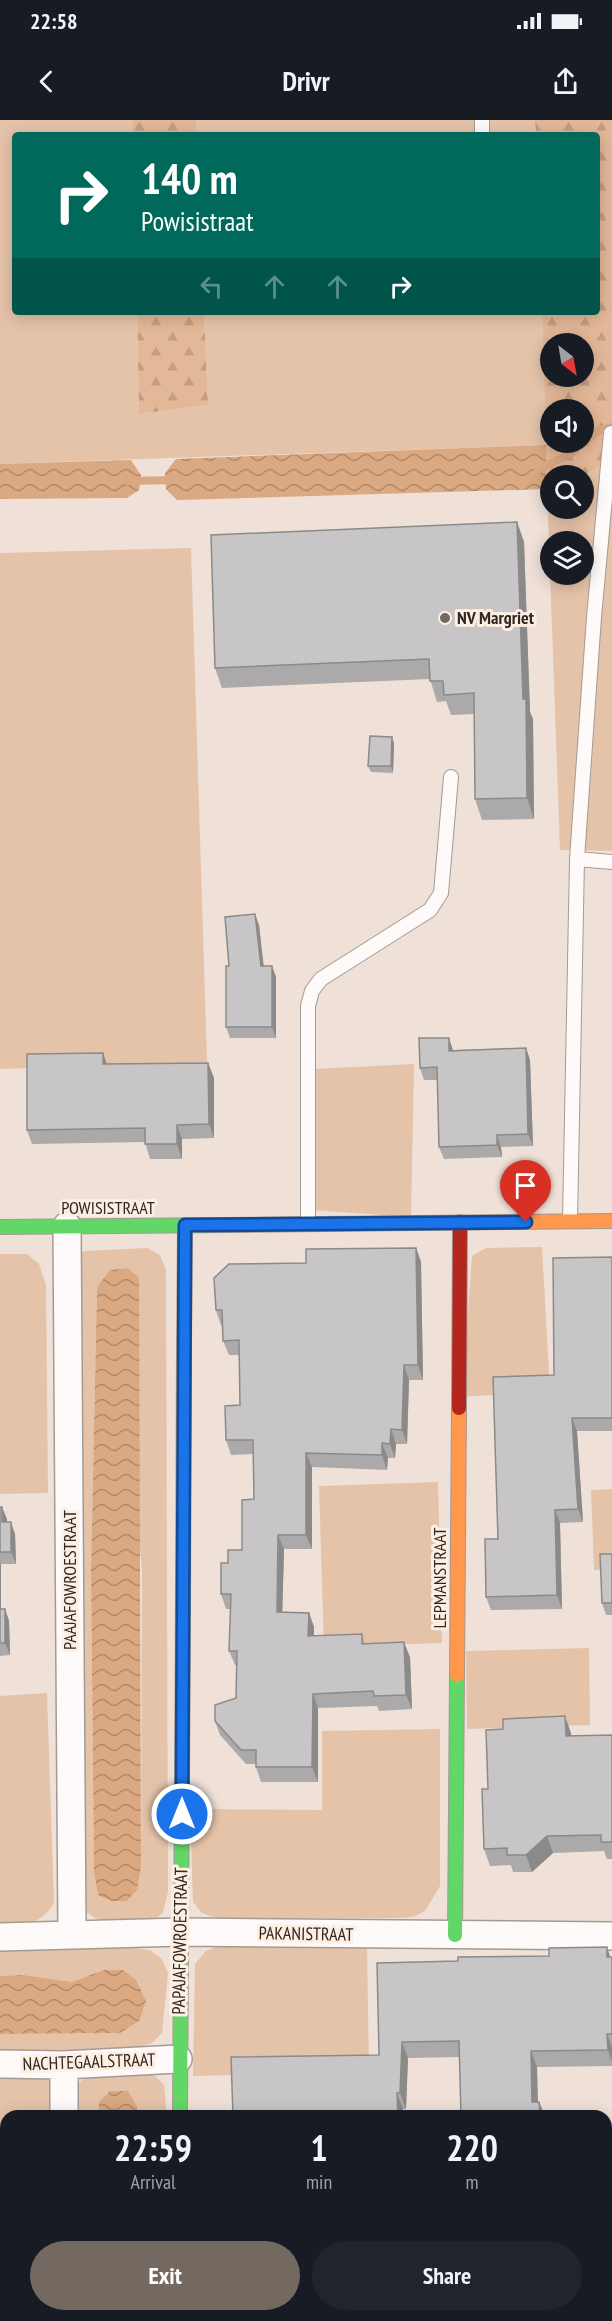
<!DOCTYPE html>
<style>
:root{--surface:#171b24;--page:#20242c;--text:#f1f3f6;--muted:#9ea1a6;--accent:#746961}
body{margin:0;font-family:"PT Sans Narrow",sans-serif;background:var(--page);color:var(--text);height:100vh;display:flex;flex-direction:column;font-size:22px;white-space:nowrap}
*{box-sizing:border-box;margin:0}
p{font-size:20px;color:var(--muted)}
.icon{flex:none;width:33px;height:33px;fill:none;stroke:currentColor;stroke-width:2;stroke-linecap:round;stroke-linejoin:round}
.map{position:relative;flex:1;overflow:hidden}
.drawer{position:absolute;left:0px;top:1990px;width:612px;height:212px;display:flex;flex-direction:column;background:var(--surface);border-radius:18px 18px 0 0;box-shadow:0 3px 15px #0003}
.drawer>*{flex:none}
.hud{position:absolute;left:12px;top:12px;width:588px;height:183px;border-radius:6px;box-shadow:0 3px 15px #0003;background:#00695c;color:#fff;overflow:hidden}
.needle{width:39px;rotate:149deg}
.buttons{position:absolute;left:540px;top:213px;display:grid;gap:12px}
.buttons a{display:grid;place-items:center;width:54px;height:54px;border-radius:50%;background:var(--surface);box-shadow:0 3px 15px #0003;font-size:30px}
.pin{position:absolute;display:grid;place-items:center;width:51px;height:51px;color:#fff;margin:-62px -26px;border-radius:50% 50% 50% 0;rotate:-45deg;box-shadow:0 0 6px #0007}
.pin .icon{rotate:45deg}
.me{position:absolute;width:66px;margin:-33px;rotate:0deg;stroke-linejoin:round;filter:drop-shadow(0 0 4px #0008)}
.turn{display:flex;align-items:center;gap:21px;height:126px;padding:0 30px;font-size:27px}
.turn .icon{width:78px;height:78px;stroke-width:2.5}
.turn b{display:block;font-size:42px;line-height:51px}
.lanes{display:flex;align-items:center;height:57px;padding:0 30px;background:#0003;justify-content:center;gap:30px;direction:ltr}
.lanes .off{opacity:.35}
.eta{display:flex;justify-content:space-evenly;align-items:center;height:102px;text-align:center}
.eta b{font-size:36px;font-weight:800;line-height:42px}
.cta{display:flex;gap:12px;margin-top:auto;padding:12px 30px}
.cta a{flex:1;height:69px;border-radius:36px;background:var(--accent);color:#fff;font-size:24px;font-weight:800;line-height:69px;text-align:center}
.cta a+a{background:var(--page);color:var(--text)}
.status{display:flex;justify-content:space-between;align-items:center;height:42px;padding:0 30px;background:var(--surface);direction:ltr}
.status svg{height:16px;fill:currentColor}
header{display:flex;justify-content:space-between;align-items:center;height:78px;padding:0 30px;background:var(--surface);font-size:27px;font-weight:800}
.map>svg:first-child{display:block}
</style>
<div class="status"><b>22:58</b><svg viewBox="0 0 49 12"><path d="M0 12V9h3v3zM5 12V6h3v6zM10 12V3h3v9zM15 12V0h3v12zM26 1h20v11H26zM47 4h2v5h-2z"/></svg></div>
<header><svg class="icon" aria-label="back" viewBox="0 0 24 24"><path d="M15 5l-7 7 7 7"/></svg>Drivr<svg class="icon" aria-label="share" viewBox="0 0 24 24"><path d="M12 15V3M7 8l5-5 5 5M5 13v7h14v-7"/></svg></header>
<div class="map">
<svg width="612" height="2201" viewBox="0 0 612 2201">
<defs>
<pattern id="forest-firs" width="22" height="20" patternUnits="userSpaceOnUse" patternTransform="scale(1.5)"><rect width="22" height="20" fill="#e3b898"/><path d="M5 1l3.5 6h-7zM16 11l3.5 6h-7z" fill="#c39e83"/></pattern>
<pattern id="water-waves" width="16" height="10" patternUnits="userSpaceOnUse" patternTransform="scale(1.5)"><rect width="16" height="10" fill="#daa881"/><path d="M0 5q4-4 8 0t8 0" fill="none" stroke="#b18969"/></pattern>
</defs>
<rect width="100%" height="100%" fill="#efe1d8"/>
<!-- grass -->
<path fill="#e5c3a9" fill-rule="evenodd" d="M0,0H133V15H15V192H137L139,294L208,285L204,192H542L546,325L0,344Z
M196,0H535L536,15H197Z
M612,343V731L560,730L547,369L550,368V388H584L582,355ZM550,422H584V454H550Z
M191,428L207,942L0,949V433Z
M414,944L411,1097L312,1090L313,949Z
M542,1127L550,1271L462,1277L472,1136L486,1128Z
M147,1128L160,1135L166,1150L168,1772L163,1792L151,1804C127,1803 95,1809 82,1785L74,1140L84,1131ZM110,1150L142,1449L141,1747L137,1770L127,1781H111L98,1775L94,1753L91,1450L97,1168Z
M0,1134H27L39,1144L46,1165L48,1373L0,1374Z
M438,1362L442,1523L324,1527L319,1366Z
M612,1369V1450H594L591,1370Z
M589,1528L590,1605L467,1609L466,1531Z
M47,1573L54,1783C39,1807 26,1803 0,1804V1576Z
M440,1609V1766L425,1791L413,1797L399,1798H216L202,1793L193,1782L190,1689L322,1690V1611Z
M222,1824L367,1825L369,1952L193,1956L195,1844L206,1831Z
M50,1826L133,1828L150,1830L161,1838L168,1853L162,1913L152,1923L133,1929L0,1931V1914L120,1913L104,1850L72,1862L24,1855L0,1856V1827Z
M142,1951L155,1956L164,1965L167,1996H138L137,1986L128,1971H110L99,1982L98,1996H71L77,1964L91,1953Z
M0,1952L42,1956L51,1962V1996H6V2196H51V2201H0Z
M606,2123H612V2201H546V2196H606Z
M192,2196H457V2201H193Z"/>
<!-- forest -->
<path fill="url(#forest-firs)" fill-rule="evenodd" d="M133,0H196L197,15H133Z
M535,0H612V343L582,355L550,356V368L547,369L542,192H597V15H536ZM550,224H584V256H550ZM550,290H584V322H550Z
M137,192H204L208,285L139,294Z"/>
<!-- water -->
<path fill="url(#water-waves)" d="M546,325L547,369L177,380L166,369L165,353L176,339Z
M131,340L141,355L139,370L127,378L0,379V344Z
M128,1148L139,1158L141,1747L137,1770L127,1781H111L98,1775L94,1753L91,1450L97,1167L110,1150Z
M104,1850H123L136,1860L146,1881L139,1901L120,1913L0,1914V1856L24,1855L72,1862Z
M110,1971H128L137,1986L138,1996H98L99,1982Z"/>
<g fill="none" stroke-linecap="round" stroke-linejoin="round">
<!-- stream -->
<path stroke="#daa881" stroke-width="8" d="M538,350L571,333L600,310L612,307
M128,361L175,360"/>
<defs>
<path id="lane" d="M482,0V15
M577,739L594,497L611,313
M570,1101L577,739L612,742
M308,1103V886L312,871L321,859L430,790L441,773L451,657"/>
<path id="street" d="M67,1106L72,1814
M0,1817L181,1812L612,1816
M0,1944L64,1945L178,1939
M64,1996V1945
M606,2106H612
M184,2196V2201
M63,2201V2196"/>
<path id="fast" d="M0,1107L229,1105
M455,1815L457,1555
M180,1996L183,1485"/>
<path id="slow" d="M229,1105L612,1101
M183,1485L184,1224
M457,1555L459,1288"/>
<path id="jam" d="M184,1224L185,1105
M459,1288L460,1102"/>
</defs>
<!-- lane casing -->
<use href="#lane" stroke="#a49a93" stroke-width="16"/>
<!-- street casing -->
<use href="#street" stroke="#a49a93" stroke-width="30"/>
<!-- fast casing -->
<use href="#fast" stroke="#a49a93" stroke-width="16"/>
<!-- slow casing -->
<use href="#slow" stroke="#a49a93" stroke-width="16"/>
<!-- jam casing -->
<use href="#jam" stroke="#a49a93" stroke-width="16"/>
<!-- lane -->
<use href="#lane" stroke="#fdfaf9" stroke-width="14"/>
<!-- street -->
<use href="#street" stroke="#fdfaf9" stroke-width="27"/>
<!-- fast -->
<use href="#fast" stroke="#63d668" stroke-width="14"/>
<!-- slow -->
<use href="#slow" stroke="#ff974d" stroke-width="14"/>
<!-- jam -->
<use href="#jam" stroke="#b3261e" stroke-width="14"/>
</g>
<!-- wall -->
<path fill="#aba9a9" d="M517,402L524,422L530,592L533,599L534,699L482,700L475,679L474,594L451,595L446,581L437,582L430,559L222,568L215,548Z
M394,623L393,653L371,652L368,646Z
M259,805L263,846H272L276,857V918H230L226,907L229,846Z
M526,928L530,940L533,1026L501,1027L502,1037L444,1039L439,1027L438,960H424L420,948L453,930Z
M208,943L214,958V1018L182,1019V1039H150L145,1022L32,1024L27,1010L107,944Z
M416,1128L421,1142L423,1260H409L407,1324H396L395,1338H388L387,1350L312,1347V1429H284L282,1492L309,1493L314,1507V1516L362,1514L365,1524L410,1537L412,1589L379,1591L377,1586L318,1588V1662H261L256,1647V1644H246L220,1615L215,1601L236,1578L237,1545H235L229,1531L231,1489H226L221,1474L228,1443L242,1430L254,1379L253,1334L231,1335L226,1320L240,1285L239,1235H229L223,1221V1205H221L216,1190L306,1143Z
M612,1137V1311H577L583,1402L560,1403L562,1489L491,1490L486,1477L498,1419L554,1255Z
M0,1387L7,1399V1402L15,1414L16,1444H1V1489H5L9,1501L10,1535L0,1536Z
M612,1434V1495H606L602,1483Z
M571,1613V1616L612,1615V1739H607L604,1731L553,1733L532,1752H513L511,1745L490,1746L484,1729L488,1669Z
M612,1837V1946L537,1947L538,1982H539L545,1996H461L459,1937L408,1938L406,1989H403V1996H233L379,1935L377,1843Z"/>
<!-- shaded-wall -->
<path fill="#8b8a8a" d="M517,402L524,422L530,592L533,599L534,699L527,678Z
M392,617L394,623L393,653L391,646Z
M255,794L259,805L265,857L261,846Z
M272,846L276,857V918L272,907Z
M449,918L453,930V943L449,931Z
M526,928L530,940L533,1026L528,1014Z
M103,933L108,947L103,944Z
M208,943L214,958V1018L209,1004Z
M177,1005L182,1019V1039L177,1024Z
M497,1015L501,1027L502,1037L497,1025Z
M416,1128L421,1142L423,1260L418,1245Z
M404,1245L409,1260L407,1324L402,1310Z
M572,1298L577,1311L583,1402L578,1389Z
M391,1309L396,1324L395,1338L390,1324Z
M382,1323L388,1338L387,1350L382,1335Z
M306,1333L312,1347V1429L306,1415Z
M2,1387L7,1399V1414L2,1402Z
M555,1390L560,1403L562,1489L557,1475Z
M11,1402L15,1414L16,1444L11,1432Z
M278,1415L284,1429L282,1506L277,1492Z
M0,1442L1,1444V1501L0,1497Z
M5,1489L9,1501L10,1535L5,1523Z
M309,1493L314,1507V1531L308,1516Z
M404,1522L410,1537L412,1589L406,1575Z
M313,1574L318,1588V1662L312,1647Z
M565,1596L571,1613L572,1633L566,1616Z
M547,1716L553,1733L532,1752L526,1735Z
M607,1827L612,1842L607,1837Z
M607,1914L612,1927V1942L608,1930Z
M402,1922L408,1938L406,1989L400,1973Z
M531,1931L537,1947L538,1996L532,1982Z
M397,1973L403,1989V1996H398Z
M539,1982L545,1996H540Z
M564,2196H568L569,2201H564Z"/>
<!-- building -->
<path fill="#c7c5c5" stroke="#8b8a8a" stroke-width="1.5" d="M517,402L523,579H526L527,678L475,679L474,573L444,575L443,561H430L429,539L215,548L211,415Z
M370,616L392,617L391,646H368Z
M255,794L261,846H272V907H226V846H229L225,797Z
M419,918H449V931L526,928L528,1014L497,1015V1025L439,1027L437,947L420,948Z
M103,933V944L208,943L209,1004L177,1005V1024H145V1008L27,1010V934Z
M416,1128L418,1245H404L402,1310L391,1309L390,1324L382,1323V1335L306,1333V1415H278L277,1492L309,1493L308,1516L362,1514V1524L404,1522L406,1575L374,1576L373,1571L313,1574L312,1647H256V1630H241L215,1601V1585L236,1578L237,1531H229L231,1474H221V1443H228V1430H242V1380L254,1379L253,1320H226L225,1286L240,1285L239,1220L223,1221L222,1190H216L214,1158L229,1144L306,1143V1129Z
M612,1137V1298H572L578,1389L555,1390L557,1475L486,1477L485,1419H498L493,1257L554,1255L553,1138Z
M0,1387H2V1402H11V1432H0Z
M600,1434H612V1483H602Z
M0,1489H5V1523H0Z
M565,1596L566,1616L612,1615V1722H601V1715L547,1716L526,1735H507V1728L484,1729L482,1669H488L486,1610L503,1609V1599Z
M607,1827V1837H612V1914H607L608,1930L531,1931L532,1982H539L540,1996H461L459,1921L402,1922L400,1973H397L398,1996H233L231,1937L379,1935L377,1843L458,1841V1837L549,1836V1828Z
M464,2196H564V2201H448V2198H464Z"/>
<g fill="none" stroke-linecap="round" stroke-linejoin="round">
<defs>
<path id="route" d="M182,1694L185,1105L526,1102"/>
</defs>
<!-- route casing -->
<use href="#route" stroke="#114b97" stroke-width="15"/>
<!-- route -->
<use href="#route" stroke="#1a73e8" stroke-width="10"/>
</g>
<!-- markers -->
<circle fill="#746961" stroke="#feefe4" stroke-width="2" cx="445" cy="498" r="6"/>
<g text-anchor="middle" stroke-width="6" stroke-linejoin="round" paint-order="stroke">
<!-- poi labels -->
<g font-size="18" font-weight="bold" fill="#312821" stroke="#feefe4" text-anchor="start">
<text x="457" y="504">NV Margriet</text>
</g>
<!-- street labels -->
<g font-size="18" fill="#312821" stroke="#feefe4">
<text x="108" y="1094">POWISISTRAAT</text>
<text transform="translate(440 1458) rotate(-90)" y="6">LEPMANSTRAAT</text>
<text transform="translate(70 1460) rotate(-90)" y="6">PAAJAFOWROESTRAAT</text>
<text transform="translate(306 1814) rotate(1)" y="6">PAKANISTRAAT</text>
<text transform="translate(180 1821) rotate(-89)" y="6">PAPAJAFOWROESTRAAT</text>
<text transform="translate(89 1942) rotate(-2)" y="6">NACHTEGAALSTRAAT</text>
</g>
</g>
</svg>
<div class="buttons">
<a><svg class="needle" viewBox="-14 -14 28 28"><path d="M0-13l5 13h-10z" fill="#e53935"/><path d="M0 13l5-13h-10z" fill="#9ea1a6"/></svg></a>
<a><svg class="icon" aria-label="sound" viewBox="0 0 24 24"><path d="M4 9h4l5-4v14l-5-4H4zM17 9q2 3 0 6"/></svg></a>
<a><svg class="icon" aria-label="search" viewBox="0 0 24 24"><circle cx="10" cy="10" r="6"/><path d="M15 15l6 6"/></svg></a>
<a><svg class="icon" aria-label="layers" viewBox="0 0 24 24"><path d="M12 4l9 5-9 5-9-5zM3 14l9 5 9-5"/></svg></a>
</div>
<div class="pin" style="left:526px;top:1102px;background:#d93025"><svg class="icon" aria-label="arrive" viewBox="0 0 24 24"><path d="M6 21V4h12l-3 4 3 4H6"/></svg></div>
<svg class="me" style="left:182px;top:1694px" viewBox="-20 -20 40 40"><circle r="17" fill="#1a73e8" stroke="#fff" stroke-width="3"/><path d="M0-11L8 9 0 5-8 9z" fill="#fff"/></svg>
<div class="hud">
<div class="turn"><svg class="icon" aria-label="right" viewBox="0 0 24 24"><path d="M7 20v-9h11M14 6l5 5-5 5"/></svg><div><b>140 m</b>Powisistraat</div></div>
<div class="lanes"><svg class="icon off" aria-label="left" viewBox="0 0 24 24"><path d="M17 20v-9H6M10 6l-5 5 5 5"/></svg><svg class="icon off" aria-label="ahead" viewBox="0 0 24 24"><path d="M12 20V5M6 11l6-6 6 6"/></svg><svg class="icon off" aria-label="ahead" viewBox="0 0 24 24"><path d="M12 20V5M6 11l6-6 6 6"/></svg><svg class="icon" aria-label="right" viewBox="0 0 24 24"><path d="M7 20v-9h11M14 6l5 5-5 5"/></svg></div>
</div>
<section class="drawer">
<div class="eta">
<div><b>22:59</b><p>Arrival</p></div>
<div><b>1</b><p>min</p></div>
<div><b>220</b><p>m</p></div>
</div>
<div class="cta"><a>Exit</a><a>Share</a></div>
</section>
</div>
